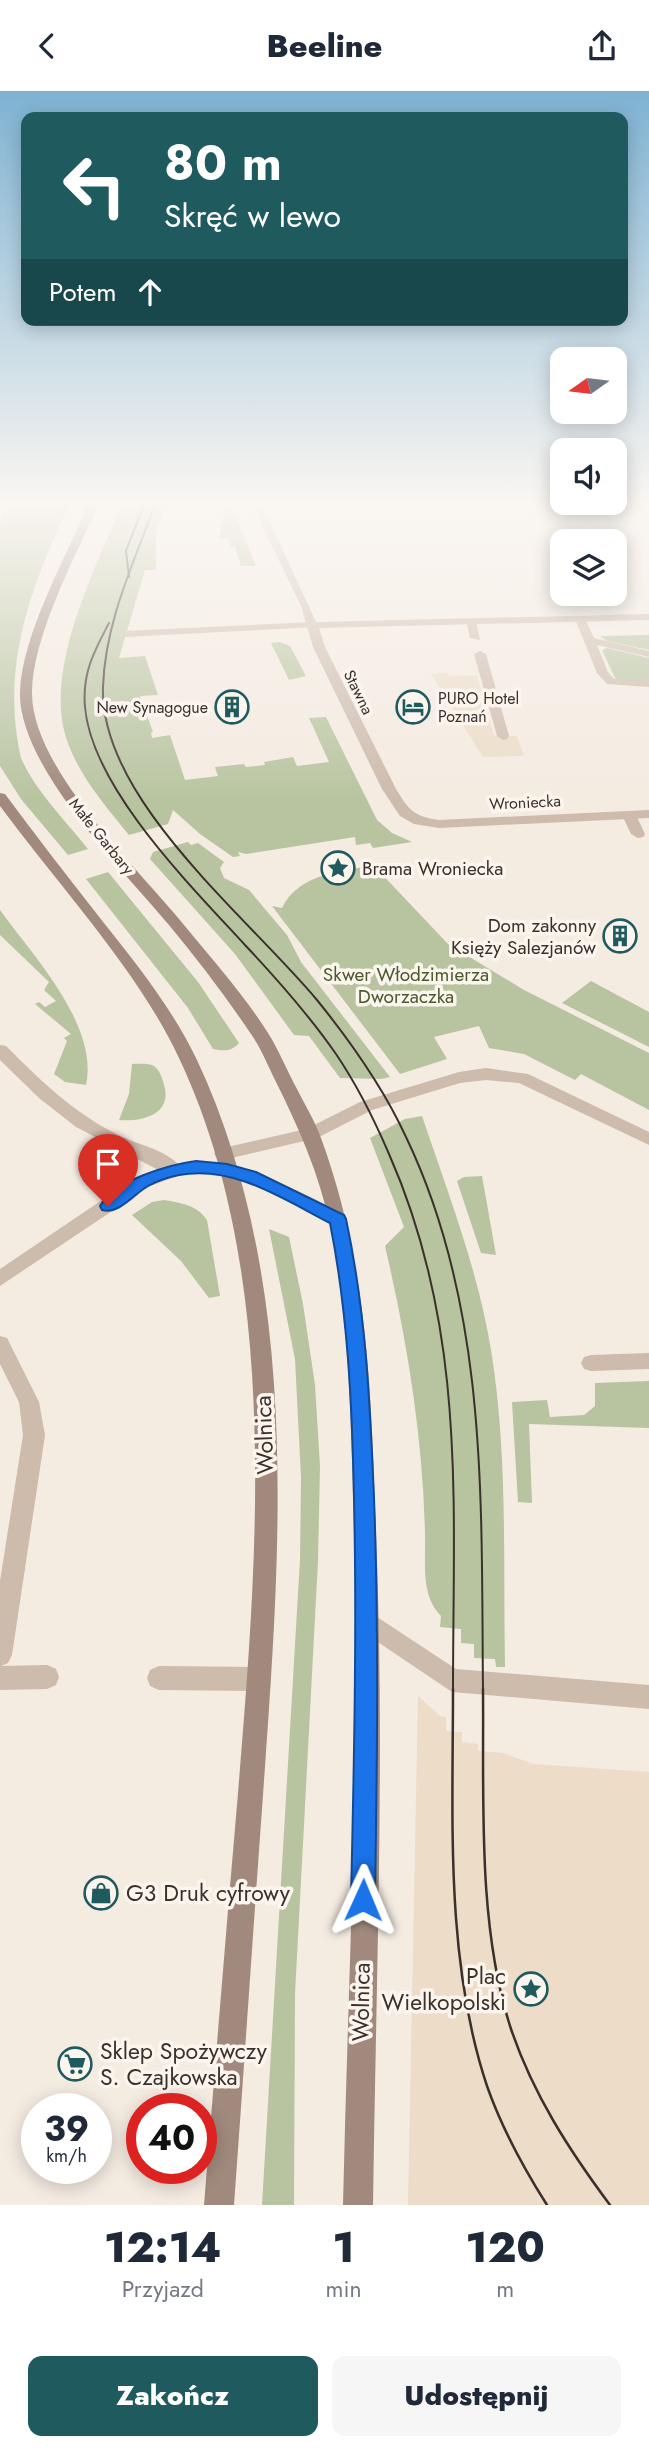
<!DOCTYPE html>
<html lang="pl">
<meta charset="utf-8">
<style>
:root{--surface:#fff;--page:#f6f6f7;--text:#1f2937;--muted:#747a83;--accent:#1f5a5e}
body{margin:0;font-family:Jost,sans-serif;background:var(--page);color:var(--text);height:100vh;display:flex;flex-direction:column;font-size:26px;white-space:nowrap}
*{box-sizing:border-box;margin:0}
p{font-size:23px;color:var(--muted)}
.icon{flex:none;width:38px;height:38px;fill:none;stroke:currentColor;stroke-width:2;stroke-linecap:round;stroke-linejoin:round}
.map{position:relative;height:2114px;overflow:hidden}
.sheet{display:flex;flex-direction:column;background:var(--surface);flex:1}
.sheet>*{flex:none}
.guide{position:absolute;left:21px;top:21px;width:607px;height:214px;border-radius:14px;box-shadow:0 4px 18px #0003;background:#1f5a5e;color:#fff;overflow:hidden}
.needle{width:46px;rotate:256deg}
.buttons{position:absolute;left:550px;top:256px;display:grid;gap:14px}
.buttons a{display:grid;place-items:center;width:77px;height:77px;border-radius:14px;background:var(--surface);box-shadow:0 4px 18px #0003;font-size:35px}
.speed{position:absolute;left:21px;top:2002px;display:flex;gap:14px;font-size:35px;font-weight:700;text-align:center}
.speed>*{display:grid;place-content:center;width:91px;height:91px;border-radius:50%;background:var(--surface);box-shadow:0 4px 18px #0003;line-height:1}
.speed small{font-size:18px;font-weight:400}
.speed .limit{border:10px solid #d22;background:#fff;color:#111}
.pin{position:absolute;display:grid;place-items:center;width:60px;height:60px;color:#fff;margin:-72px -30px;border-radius:50% 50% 50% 0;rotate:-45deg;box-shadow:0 0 7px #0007}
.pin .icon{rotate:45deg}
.me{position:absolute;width:77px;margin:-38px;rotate:1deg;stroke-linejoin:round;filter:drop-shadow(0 0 5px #0008)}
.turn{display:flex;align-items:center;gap:24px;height:147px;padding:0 28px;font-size:32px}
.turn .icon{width:91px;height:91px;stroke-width:2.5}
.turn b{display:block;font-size:49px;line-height:60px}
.then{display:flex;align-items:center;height:66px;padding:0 28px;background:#0003;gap:14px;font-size:26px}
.eta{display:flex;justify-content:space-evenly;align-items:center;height:119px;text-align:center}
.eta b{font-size:42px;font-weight:800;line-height:49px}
.button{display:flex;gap:14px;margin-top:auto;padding:14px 28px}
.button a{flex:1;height:80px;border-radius:14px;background:var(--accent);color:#fff;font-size:28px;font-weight:800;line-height:80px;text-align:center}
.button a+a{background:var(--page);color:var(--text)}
header{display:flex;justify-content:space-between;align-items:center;height:91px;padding:0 28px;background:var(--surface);font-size:32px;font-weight:800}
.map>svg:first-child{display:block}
</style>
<header><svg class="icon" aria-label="back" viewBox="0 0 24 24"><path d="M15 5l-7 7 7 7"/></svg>Beeline<svg class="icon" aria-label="share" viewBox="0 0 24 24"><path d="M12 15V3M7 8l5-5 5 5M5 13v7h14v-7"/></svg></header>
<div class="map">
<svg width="649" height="2114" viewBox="0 0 649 2114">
<rect width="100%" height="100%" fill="#f4ebe1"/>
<!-- green -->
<path fill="#b8c4a0" d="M7,414H69C31,496 0,575 21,667C36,701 66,730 88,758L68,764L21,708L0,675V432Z
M121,414L185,415L164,417L156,445V479H145L119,567L145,565L158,604L140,605L153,641L151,642L152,647L170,644L185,689L218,685L215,676L244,673L246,676L265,674L264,671L293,666L297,675L329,671L309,627L326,626L377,729L392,742L412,751L373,757L370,752L356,754L355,746L246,763L238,761L240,765L233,766L200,743L173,719L168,733L129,744C107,717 82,688 69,655C40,584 94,482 121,414Z
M220,414H231L256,475H241L235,456H230L229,447L219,448L225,418H219Z
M649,544V559L607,550L600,545Z
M280,551L290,555L306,585L289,589L271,552Z
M607,557L649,567V588L616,589L602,559Z
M188,751L191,754L198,752L224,771L220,777L224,787L249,799L287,844L301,871L390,986L381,988L340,987L309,945L294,944L235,863L150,768L153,761Z
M364,776L366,779L376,777L448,853L524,899L649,962V1019L581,983L575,989L524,963L489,957L479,935L434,946L447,968L400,983L272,815L282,817C297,786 333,781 364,776Z
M108,781L198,891L239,952C231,961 224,960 213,958L188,917L86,788Z
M0,819C33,865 99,934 86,994L65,991L54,983L67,950L64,947L71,943L35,913L39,911L45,916L56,910L44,899L49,891L0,844Z
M591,890L649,921V956L562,912Z
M132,973C139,973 149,972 154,975C159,978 163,988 164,994C173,1023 142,1031 119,1029L129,1003Z
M422,1025C448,1102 478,1179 491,1259C508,1363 503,1471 505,1576H496L495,1568L474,1567V1553L461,1552V1538L440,1536L441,1525C420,1504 426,1471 425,1443C423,1347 407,1249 385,1155L404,1136L370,1047L405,1028Z
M482,1085L496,1164L481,1162L457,1090L464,1086Z
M164,1109C181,1112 197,1114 207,1129L220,1205L209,1207L181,1170L132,1124L152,1111Z
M269,1138L289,1146L303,1213L315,1294L320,1375L318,1470L295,1903L294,2114H262L300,1469L301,1386L295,1268Z
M649,1290V1337L529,1333L532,1412L518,1411L512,1311L547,1309L550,1326L584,1324L595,1315V1292Z"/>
<!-- plaza -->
<path fill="#ecdcc8" d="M447,582L448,585L477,584L494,645H517L524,665L483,666L431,583Z
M418,1605L440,1625L446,1626V1640L462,1641V1651L478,1653V1660L503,1662L533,1673L649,1681V2114H408Z"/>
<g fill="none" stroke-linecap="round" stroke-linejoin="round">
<!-- lane -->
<path fill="#cdbbac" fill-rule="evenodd" d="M576,526H584L594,547L649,560V566L597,554L608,581L614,588H649V596L607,593L597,582L575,528Z
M471,527L476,530L480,549L470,547L466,530Z
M312,531L317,534L316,536L125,546L119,543L125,540Z
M480,560L486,563L509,645L507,648L503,649L497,645L474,563Z
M629,720L636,724L645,743L643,746L638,747L631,743L622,724Z
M0,954L6,955C44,993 81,1029 132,1050C148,1056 173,1063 183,1079L180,1084H168L76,1036L39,1007L0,969Z
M486,977L528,983L649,1041V1054L519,992L486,989L460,992L372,1019L317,1047L223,1069L217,1067L214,1063L217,1059L223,1057L306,1038L360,1011L459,981Z
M0,1245L7,1247L39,1311L45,1344L12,1564L8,1572L1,1575L47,1574L56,1578L59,1586L56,1594L47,1598L0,1599V1490L23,1344L19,1311L0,1273Z
M649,1262V1278L591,1280L584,1278L581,1272L584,1266L591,1264Z
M159,1575L259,1576L268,1580L271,1588L268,1596L259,1600L159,1599L150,1595L147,1587L150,1579Z"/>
<!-- street -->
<path fill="#cdbbac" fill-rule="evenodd" d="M252,414H262L316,531L649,523V529L319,537L325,556L396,698C409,719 413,725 439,729L649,719V727L439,737L414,733L400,725L382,698L313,556L301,515Z
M196,1070C256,1075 291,1097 345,1123L347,1128L345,1133H331C289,1112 244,1081 195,1082C179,1083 164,1090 148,1096L0,1195V1178L136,1086L174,1073Z
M368,1520L456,1578L649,1594V1618L452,1601L360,1539L356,1531L360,1523Z"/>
<!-- secondary -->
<path fill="#a18a7d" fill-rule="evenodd" d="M88,414H98C75,467 32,546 32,602C32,678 138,777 184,834C212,868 244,904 268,942C279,959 287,980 297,998C305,1014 315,1030 321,1047C369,1178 371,1304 376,1441C385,1665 376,1890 373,2114H343C348,1890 360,1666 354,1442C351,1339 351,1237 330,1135C320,1085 299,1037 276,991C268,975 261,957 251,943C226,906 198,869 169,834C123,779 18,675 20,601C22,544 65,468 88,414Z
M0,702L5,703C36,745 68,786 100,827C136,872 172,917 197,969C303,1196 280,1462 263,1704C253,1841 244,1977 234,2114H204C215,1977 226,1839 238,1702C257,1468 282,1185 179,967C138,879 58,794 0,715Z"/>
<!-- tram-far1 -->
<path stroke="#3b302b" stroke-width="2" d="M155,414C133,473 105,532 103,596C99,708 249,827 317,909C351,951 383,996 406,1046C489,1219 481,1413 483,1600
M129,486L126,460L144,414
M109,532C94,561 82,582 85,616C92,697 191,795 245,854C277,888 309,924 336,963C357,994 374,1028 389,1063C467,1240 453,1412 453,1600"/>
<!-- tram -->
<path stroke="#3b302b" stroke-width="2.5" d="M453,1598C453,1729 445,1869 487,1995C502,2038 523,2076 547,2114
M483,1598C484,1707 477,1835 511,1938C533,2003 569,2059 610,2114"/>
</g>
<!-- sky -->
<linearGradient id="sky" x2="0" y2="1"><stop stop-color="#7eb2d2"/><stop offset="0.58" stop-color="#faf6f2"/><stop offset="1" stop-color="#faf6f2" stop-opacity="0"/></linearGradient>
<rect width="649" height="710" fill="url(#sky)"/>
<!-- route -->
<path fill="#1a73e8" stroke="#114b97" stroke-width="2" d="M196,1070L227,1073L256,1081L344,1124L346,1128C366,1222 370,1311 374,1407C379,1541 377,1675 375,1809L372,1817L363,1821L354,1817L351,1809C354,1674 357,1540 354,1406C352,1313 348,1223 330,1132C283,1108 234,1074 179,1084C169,1086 157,1090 148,1095C135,1102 119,1124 102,1119L100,1115C116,1089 167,1074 196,1070Z"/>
<!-- icons -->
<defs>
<symbol id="building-ring" viewBox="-11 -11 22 22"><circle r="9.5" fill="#fbf5ee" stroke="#1f5a5e" stroke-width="1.5"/><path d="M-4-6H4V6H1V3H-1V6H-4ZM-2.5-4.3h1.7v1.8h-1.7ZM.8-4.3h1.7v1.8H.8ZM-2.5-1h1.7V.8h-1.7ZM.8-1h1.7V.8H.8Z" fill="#1f5a5e"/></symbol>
<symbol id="hotel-ring" viewBox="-11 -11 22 22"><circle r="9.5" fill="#fbf5ee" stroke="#1f5a5e" stroke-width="1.5"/><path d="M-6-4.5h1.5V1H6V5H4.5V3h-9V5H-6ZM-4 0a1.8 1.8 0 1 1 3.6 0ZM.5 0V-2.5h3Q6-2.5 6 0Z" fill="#1f5a5e"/></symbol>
<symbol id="sight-ring" viewBox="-11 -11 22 22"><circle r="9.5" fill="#fbf5ee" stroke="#1f5a5e" stroke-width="1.5"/><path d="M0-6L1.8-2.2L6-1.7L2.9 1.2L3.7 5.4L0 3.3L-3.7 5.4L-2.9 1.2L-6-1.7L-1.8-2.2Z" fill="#1f5a5e"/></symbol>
<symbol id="shop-ring" viewBox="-11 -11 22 22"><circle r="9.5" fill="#fbf5ee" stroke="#1f5a5e" stroke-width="1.5"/><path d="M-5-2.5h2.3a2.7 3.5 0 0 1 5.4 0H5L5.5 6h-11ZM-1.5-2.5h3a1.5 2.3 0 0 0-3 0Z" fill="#1f5a5e"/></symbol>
<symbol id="supermarket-ring" viewBox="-11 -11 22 22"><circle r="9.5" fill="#fbf5ee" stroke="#1f5a5e" stroke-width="1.5"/><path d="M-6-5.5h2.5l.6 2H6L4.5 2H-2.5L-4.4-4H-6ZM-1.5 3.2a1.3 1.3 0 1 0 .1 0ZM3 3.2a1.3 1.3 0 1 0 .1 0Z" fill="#1f5a5e"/></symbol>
</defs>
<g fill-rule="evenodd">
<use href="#building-ring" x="213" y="597" width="38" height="38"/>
<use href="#hotel-ring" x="394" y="597" width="38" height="38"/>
<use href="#sight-ring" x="319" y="758" width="38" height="38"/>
<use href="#building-ring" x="601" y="826" width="38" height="38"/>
<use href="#shop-ring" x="82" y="1783" width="38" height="38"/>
<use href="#sight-ring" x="512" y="1879" width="38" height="38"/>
<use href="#supermarket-ring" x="56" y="1954" width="38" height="38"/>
</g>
<g text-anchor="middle" stroke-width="7" stroke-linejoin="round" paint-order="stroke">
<!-- far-street labels -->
<g font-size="16" fill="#3b302b" stroke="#fbf5ee">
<text transform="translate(359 601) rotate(64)" y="6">Stawna</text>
<text transform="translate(525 711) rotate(-3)" y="6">Wroniecka</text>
<text transform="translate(102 745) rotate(51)" y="6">Małe Garbary</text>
</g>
<!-- far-poi labels -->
<g font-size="16" fill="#3b302b" stroke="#fbf5ee" text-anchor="start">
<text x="438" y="613">PURO Hotel<tspan x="438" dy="18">Poznań</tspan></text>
<text x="208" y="622" text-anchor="end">New Synagogue</text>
</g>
<!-- poi labels -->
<g font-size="19" fill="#3b302b" stroke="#fbf5ee" text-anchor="start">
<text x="362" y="784">Brama Wroniecka</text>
<text x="596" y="841" text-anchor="end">Dom zakonny<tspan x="596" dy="22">Księży Salezjanów</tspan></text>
</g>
<!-- park labels -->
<g font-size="19" fill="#4a5a2e" stroke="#fbf5ee">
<text x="406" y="890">Skwer Włodzimierza<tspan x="406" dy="22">Dworzaczka</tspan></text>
</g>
<!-- near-street labels -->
<g font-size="23" fill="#3b302b" stroke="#fbf5ee">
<text transform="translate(264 1344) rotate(-92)" y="8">Wolnica</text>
<text transform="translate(361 1911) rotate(-89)" y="8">Wolnica</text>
</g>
<!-- near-poi labels -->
<g font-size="23" fill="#3b302b" stroke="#fbf5ee" text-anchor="start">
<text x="126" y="1810">G3 Druk cyfrowy</text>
<text x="506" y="1893" text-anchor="end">Plac<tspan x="506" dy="26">Wielkopolski</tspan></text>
<text x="100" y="1968">Sklep Spożywczy<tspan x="100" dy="26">S. Czajkowska</tspan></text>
</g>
</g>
</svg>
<div class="buttons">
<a><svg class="needle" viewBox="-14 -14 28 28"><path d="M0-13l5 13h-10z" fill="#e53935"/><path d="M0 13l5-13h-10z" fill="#747a83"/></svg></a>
<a><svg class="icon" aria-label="sound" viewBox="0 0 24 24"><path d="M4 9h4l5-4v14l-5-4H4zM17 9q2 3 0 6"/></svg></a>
<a><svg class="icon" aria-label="layers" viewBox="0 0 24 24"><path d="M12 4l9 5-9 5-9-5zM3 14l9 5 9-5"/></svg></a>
</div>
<div class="speed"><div>39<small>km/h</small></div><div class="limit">40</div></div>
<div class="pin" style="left:108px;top:1115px;background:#d93025"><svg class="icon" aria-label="arrive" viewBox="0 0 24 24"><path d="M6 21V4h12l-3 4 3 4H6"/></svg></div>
<svg class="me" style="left:363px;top:1809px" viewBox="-20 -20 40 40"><path d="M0-17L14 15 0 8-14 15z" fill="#1a73e8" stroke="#fff" stroke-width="4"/></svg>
<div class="guide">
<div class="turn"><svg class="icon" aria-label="left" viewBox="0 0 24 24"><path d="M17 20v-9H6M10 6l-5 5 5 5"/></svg><div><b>80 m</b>Skręć w lewo</div></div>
<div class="then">Potem<svg class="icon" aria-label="ahead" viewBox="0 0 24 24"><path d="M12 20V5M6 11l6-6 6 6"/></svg></div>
</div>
</div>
<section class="sheet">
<div class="eta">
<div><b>12:14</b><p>Przyjazd</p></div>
<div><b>1</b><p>min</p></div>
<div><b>120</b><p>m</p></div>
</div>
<div class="button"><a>Zakończ</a><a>Udostępnij</a></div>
</section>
